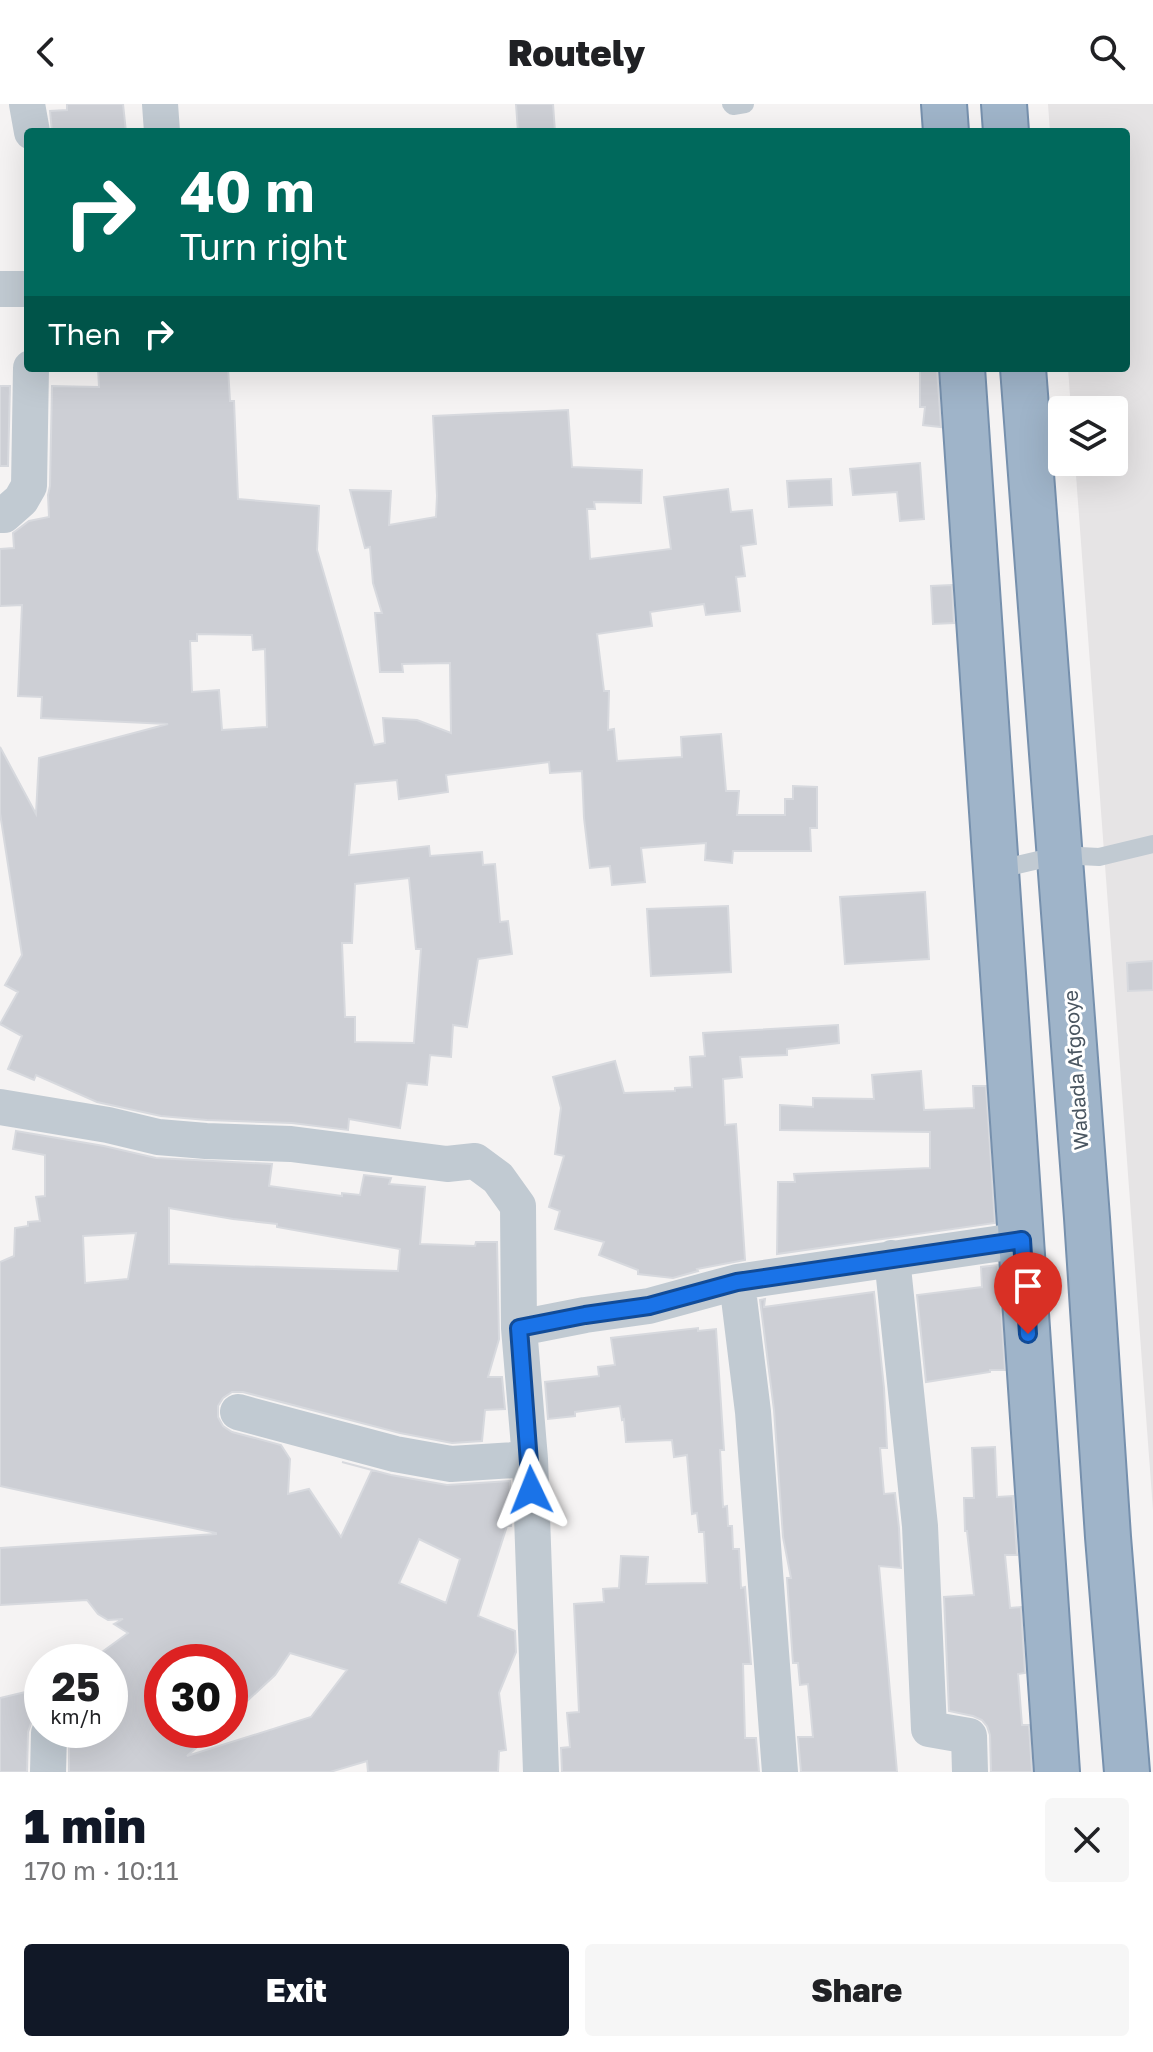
<!DOCTYPE html>
<meta charset="utf-8">
<style>
:root{--surface:#fff;--page:#f6f6f6;--text:#202124;--muted:#757577;--accent:#111827}
body{margin:0;font-family:"Golos Text",sans-serif;background:var(--page);color:var(--text);height:100vh;display:flex;flex-direction:column;font-size:30px;white-space:nowrap}
*{box-sizing:border-box;margin:0}
p{font-size:26px;color:var(--muted)}
.icon{flex:none;width:44px;height:44px;fill:none;stroke:currentColor;stroke-width:2;stroke-linecap:round;stroke-linejoin:round}
.map{position:relative;height:1668px;overflow:hidden}
.panel{display:flex;flex-direction:column;background:var(--surface);flex:1}
.panel>*{flex:none}
.banner{position:absolute;left:24px;top:24px;width:1106px;height:244px;border-radius:8px;box-shadow:0 8px 32px #0002;background:#00695c;color:#fff;overflow:hidden}
.fabs{position:absolute;left:1048px;top:292px;display:grid;gap:16px}
.fabs a{display:grid;place-items:center;width:80px;height:80px;border-radius:8px;background:var(--surface);box-shadow:0 8px 32px #0002;font-size:40px}
.speed{position:absolute;left:24px;top:1540px;display:flex;gap:16px;font-size:40px;font-weight:700;text-align:center}
.speed>*{display:grid;place-content:center;width:104px;height:104px;border-radius:50%;background:var(--surface);box-shadow:0 8px 32px #0002;line-height:1}
.speed small{font-size:20px;font-weight:400}
.speed .limit{border:12px solid #d22;background:#fff;color:#111}
.pin{position:absolute;display:grid;place-items:center;width:68px;height:68px;color:#fff;margin:-82px -34px;border-radius:50% 50% 50% 0;rotate:-45deg;box-shadow:0 0 8px #0007}
.pin .icon{rotate:45deg}
.me{position:absolute;width:88px;margin:-44px;rotate:358deg;stroke-linejoin:round;filter:drop-shadow(0 0 6px #0008)}
.turn{display:flex;align-items:center;gap:28px;height:168px;padding:0 24px;font-size:36px}
.turn .icon{width:104px;height:104px;stroke-width:2.5}
.turn b{display:block;font-size:56px;line-height:68px}
.then{display:flex;align-items:center;height:76px;padding:0 24px;background:#0003;gap:16px;font-size:30px}
.round{display:grid;place-items:center;flex:none;width:84px;height:84px;border-radius:8px;background:var(--page)}
.headline{display:flex;align-items:center;justify-content:space-between;height:136px;padding:0 24px}
h1{font-size:48px;font-weight:800;line-height:60px;color:var(--accent)}
.cta{display:flex;gap:16px;margin-top:auto;padding:16px 24px}
.cta a{flex:1;height:92px;border-radius:8px;background:var(--accent);color:#fff;font-size:32px;font-weight:800;line-height:92px;text-align:center}
.cta a+a{background:var(--page);color:var(--text)}
header{display:flex;justify-content:space-between;align-items:center;height:104px;padding:0 24px;background:var(--surface);font-size:36px;font-weight:800}
.map>svg:first-child{display:block}
</style>
<header><svg class="icon" aria-label="back" viewBox="0 0 24 24"><path d="M15 5l-7 7 7 7"/></svg>Routely<svg class="icon" aria-label="search" viewBox="0 0 24 24"><circle cx="10" cy="10" r="6"/><path d="M15 15l6 6"/></svg></header>
<div class="map">
<svg width="1153" height="1668" viewBox="0 0 1153 1668">
<rect width="100%" height="100%" fill="#f5f3f3"/>
<!-- education -->
<path fill="#e6e4e5" d="M1048,0H1153V1406L1075,358H1114V306H1071L1068,264H1126V28H1050Z"/>
<!-- building -->
<path fill="#cdcfd5" stroke="#d7d9de" stroke-width="2" fill-rule="evenodd" d="M67,0H123L126,28H52L50,7L67,6Z
M516,0H553L555,28H518Z
M98,264H228L230,297H234L238,395L319,402L317,446L374,641L385,639L383,614L417,616L451,629L450,559L402,560L403,568H380L375,509H382L373,479L370,443L365,444L350,386L391,387L389,421L436,413L437,392L433,312L568,306L572,363L642,366L641,399L594,398L595,405H587L590,455L671,445L664,393L728,385L731,408L752,406L756,440L741,442L745,472L736,473L740,507L706,511L704,500L650,508L652,522L597,530L604,587H609L608,626L614,625L617,657L682,653L681,633L721,630L726,687H739L737,711H785V695H793V682L817,683V724H810L811,747H733L732,759L705,756L706,739L641,744L645,778L612,781L610,762L590,764L584,714L582,667L550,669L549,658L446,671L448,688L399,695L397,676L355,680L349,751L429,742L430,752L482,748L483,761L495,760L500,818L508,817L512,850L478,855L467,923L453,921L451,953L430,951L427,981L407,979L400,1024L349,1015L348,1026L292,1019L207,1016L161,1012L97,998L36,971L34,976L8,965L22,932L0,920L18,888L5,881L22,851L0,709V643L36,710L39,654L168,620L41,614L42,593L18,592L22,501L0,502V445L14,444L13,429L29,417L49,413L48,391L50,382L52,282L99,283ZM197,530L252,531L253,546L265,545L267,623L222,626L219,586L192,588L190,537H197ZM409,774L416,845H421L414,939L355,938V913H345L342,839H352L355,780Z
M920,264H937L941,323L923,321L925,303H920Z
M0,282H10L8,362H0Z
M920,359L924,415L900,417L897,388L853,391L850,365Z
M831,375L832,401L789,403L787,377Z
M952,481L954,519L933,520L931,482Z
M925,788L929,855L845,860L840,793Z
M728,802L731,868L651,872L647,805Z
M1153,857V886L1128,887L1127,859Z
M838,921L839,939L787,945V951L740,953L742,973L723,975L725,1021L736,1020L745,1156L697,1165L698,1167L673,1174L638,1170V1166L599,1151L604,1138L555,1125L560,1107L549,1103L564,1052L555,1050L561,1004L553,973L615,957L624,989L675,987V984L692,983L690,953L705,952L703,929Z
M921,967L924,1006L974,1004L973,982H986L995,1119L777,1150L778,1078H795L794,1070L930,1064V1028L780,1026V1001L813,1003V994L874,995L872,971Z
M16,1027L104,1042L156,1054L272,1060L269,1082L342,1092V1089L360,1091L364,1071L391,1074L389,1080L425,1083L420,1140L475,1142L476,1138H497L499,1235L488,1273H502L505,1305L485,1306L482,1337L452,1339L400,1329L243,1288H232L223,1294L218,1302V1313L223,1322L232,1328L281,1341L290,1355L288,1390L309,1385L341,1433L372,1366L342,1358L391,1371L447,1381L510,1377L511,1422H507L478,1512L515,1527L516,1548L499,1589L506,1646L499,1647L498,1668H368L367,1657L330,1668H69V1626H110V1558H92L91,1556L128,1529L114,1520L123,1515L108,1516L98,1510L87,1496L0,1501V1444L216,1430V1429L0,1382V1158L14,1152L15,1124L28,1122V1118L40,1117L36,1093L45,1092V1051L13,1045ZM169,1104L233,1115L277,1120V1123L400,1145L398,1167L169,1160ZM136,1129L128,1175L85,1179L83,1132ZM419,1435L460,1455L446,1499L399,1479ZM290,1549L347,1566L311,1613L187,1652L216,1626H162V1558H230V1613L275,1571Z
M998,1161L1005,1266H990V1268L926,1278L917,1191L982,1183L981,1163Z
M874,1188L884,1284L887,1344H880L884,1390L895,1389L899,1424L901,1464L879,1462L897,1668H801L798,1633H813L808,1580L800,1581L798,1559H793L787,1474H791L783,1433L774,1306L760,1196L765,1195L764,1203Z
M698,1224V1227L716,1225L724,1346H720L723,1403L727,1402L728,1422H732L733,1445H739L741,1484L745,1483L751,1560H743L745,1634H756L759,1668H562L561,1644L570,1643L567,1609L579,1608L574,1500L604,1498L603,1485L619,1484L621,1452L648,1453L646,1480L707,1479L704,1428H699L697,1409L692,1410L687,1351L674,1353L672,1336L626,1338L624,1315L622,1316L620,1302L575,1308V1312L548,1315L545,1278L599,1272L598,1263L615,1261L611,1234Z
M995,1343L997,1393L1013,1392L1017,1451H1005L1010,1504L1021,1503L1025,1569L1018,1570L1022,1621H1029L1032,1668H991L990,1631L987,1622L982,1616L973,1612L949,1607L944,1493L974,1491L967,1427H965L964,1394H974L972,1344Z
M42,1584V1610L32,1617L28,1628L27,1668H0V1594Z"/>
<g fill="none" stroke-linecap="round" stroke-linejoin="round">
<defs>
<path id="trunk" d="M944,0L946,28
M1004,0L1006,28
M962,264L1057,1668
M1023,264L1087,1114L1108,1433L1127,1668"/>
</defs>
<!-- trunk casing -->
<use href="#trunk" stroke="#7690ad" stroke-width="48"/>
<!-- service -->
<path stroke="#c1cad2" stroke-width="18" d="M731,0L733,2L745,0
M995,766L1060,751L1099,753L1153,740"/>
<!-- minor -->
<path stroke="#c1cad2" stroke-width="36" d="M27,0L32,28
M160,0L162,28
M0,185H28
M0,411H4L21,396L29,382L31,264
M0,1003L108,1021L158,1033L206,1037L291,1040L447,1060L475,1057L498,1074L518,1102L519,1224
M892,1154L920,1422L929,1625L969,1632L970,1668
M737,1178L753,1308L780,1668
M238,1308L395,1350L451,1360L530,1355
M48,1668L49,1629
M541,1668L530,1355L519,1224L585,1211L649,1202L737,1178L1022,1136"/>
<!-- trunk -->
<use href="#trunk" stroke="#9fb4c9" stroke-width="44"/>
</g>
<g fill="none" stroke-linecap="round" stroke-linejoin="round">
<defs>
<path id="route" d="M531,1386L519,1224L585,1211L649,1202L737,1178L1022,1136L1028,1230"/>
</defs>
<!-- route casing -->
<use href="#route" stroke="#114b97" stroke-width="20"/>
<!-- route -->
<use href="#route" stroke="#1a73e8" stroke-width="14"/>
</g>
<g text-anchor="middle" stroke-width="6" stroke-linejoin="round" paint-order="stroke">
<!-- street labels -->
<g font-size="20" fill="#4a5661" stroke="#fff">
<text transform="translate(1076 966) rotate(-94)" y="7">Wadada Afgooye</text>
</g>
</g>
</svg>
<div class="fabs">
<a><svg class="icon" aria-label="layers" viewBox="0 0 24 24"><path d="M12 4l9 5-9 5-9-5zM3 14l9 5 9-5"/></svg></a>
</div>
<div class="speed"><div>25<small>km/h</small></div><div class="limit">30</div></div>
<div class="pin" style="left:1028px;top:1230px;background:#d93025"><svg class="icon" aria-label="arrive" viewBox="0 0 24 24"><path d="M6 21V4h12l-3 4 3 4H6"/></svg></div>
<svg class="me" style="left:531px;top:1386px" viewBox="-20 -20 40 40"><path d="M0-17L14 15 0 8-14 15z" fill="#1a73e8" stroke="#fff" stroke-width="4"/></svg>
<div class="banner">
<div class="turn"><svg class="icon" aria-label="right" viewBox="0 0 24 24"><path d="M7 20v-9h11M14 6l5 5-5 5"/></svg><div><b>40 m</b>Turn right</div></div>
<div class="then">Then<svg class="icon" aria-label="right" viewBox="0 0 24 24"><path d="M7 20v-9h11M14 6l5 5-5 5"/></svg></div>
</div>
</div>
<section class="panel">
<div class="headline"><div><h1>1 min</h1><p>170 m · 10:11</p></div><a class="round"><svg class="icon" aria-label="close" viewBox="0 0 24 24"><path d="M6 6l12 12M18 6L6 18"/></svg></a></div>
<div class="cta"><a>Exit</a><a>Share</a></div>
</section>
